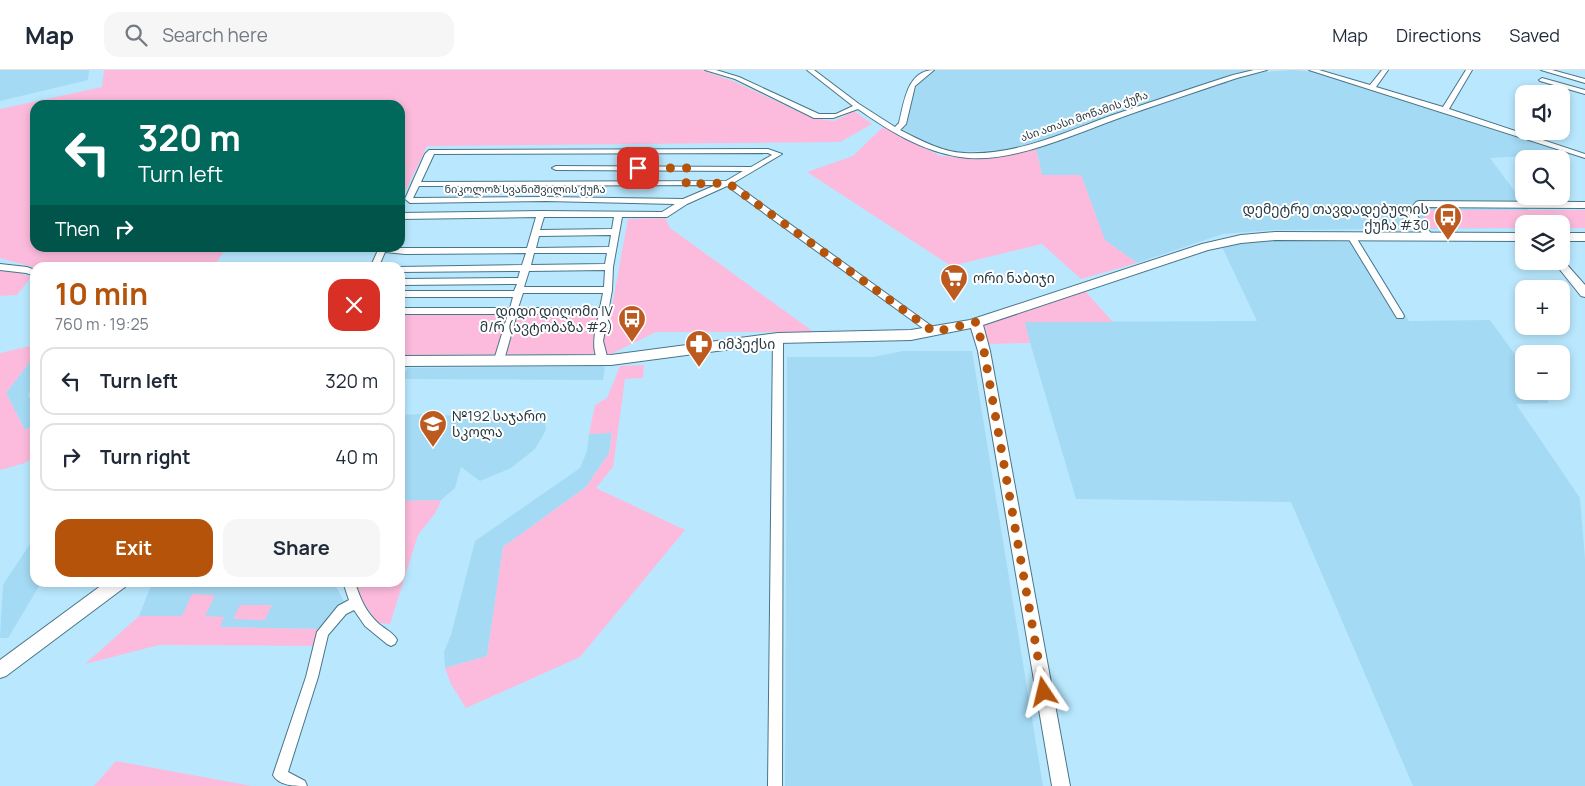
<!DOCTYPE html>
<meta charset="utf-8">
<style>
:root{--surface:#fff;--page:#f6f6f7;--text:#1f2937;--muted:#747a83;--line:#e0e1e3;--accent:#b45309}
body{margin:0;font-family:Manrope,"Noto Sans Georgian",sans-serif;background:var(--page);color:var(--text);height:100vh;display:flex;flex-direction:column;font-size:19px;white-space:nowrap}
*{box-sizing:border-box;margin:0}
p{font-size:16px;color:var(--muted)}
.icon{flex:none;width:28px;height:28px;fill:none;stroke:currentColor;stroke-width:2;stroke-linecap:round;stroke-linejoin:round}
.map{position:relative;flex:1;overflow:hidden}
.panel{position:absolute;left:30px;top:192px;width:375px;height:325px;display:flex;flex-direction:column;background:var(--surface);border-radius:15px;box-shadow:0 2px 8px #0003}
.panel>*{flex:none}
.guide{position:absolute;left:30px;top:30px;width:375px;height:152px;border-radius:15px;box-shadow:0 2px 8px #0003;background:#00695c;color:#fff;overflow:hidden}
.fabs{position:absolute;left:1515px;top:15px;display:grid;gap:10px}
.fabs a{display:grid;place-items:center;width:55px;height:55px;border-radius:10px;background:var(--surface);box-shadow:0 2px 8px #0003;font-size:25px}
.pin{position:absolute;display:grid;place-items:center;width:42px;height:42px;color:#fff;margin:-21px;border-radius:10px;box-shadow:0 2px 8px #0006}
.me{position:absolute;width:55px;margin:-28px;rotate:350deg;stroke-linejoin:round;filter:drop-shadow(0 0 4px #0008)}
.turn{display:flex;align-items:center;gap:18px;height:105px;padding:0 25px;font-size:22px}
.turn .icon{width:65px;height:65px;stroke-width:2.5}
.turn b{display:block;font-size:35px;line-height:42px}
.then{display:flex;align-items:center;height:48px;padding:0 25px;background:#0003;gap:10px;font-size:19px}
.round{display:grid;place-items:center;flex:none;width:52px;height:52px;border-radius:15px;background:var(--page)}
.head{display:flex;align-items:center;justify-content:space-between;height:85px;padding:0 25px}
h1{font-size:30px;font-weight:700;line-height:38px;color:var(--accent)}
.action{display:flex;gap:10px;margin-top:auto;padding:10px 25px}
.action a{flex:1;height:58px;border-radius:15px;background:var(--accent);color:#fff;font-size:20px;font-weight:700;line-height:58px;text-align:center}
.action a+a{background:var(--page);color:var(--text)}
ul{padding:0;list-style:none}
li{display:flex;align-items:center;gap:15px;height:68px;margin:0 10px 8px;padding:0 15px;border:2px solid var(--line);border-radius:15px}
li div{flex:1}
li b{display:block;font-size:19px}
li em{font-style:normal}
header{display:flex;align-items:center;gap:30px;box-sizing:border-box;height:70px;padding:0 25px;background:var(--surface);border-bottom:1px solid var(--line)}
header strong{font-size:24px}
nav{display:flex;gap:28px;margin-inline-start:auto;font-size:18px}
.search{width:350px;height:45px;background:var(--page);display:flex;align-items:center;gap:12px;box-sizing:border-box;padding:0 18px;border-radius:15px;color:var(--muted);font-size:19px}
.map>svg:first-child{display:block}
</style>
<header>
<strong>Map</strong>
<div class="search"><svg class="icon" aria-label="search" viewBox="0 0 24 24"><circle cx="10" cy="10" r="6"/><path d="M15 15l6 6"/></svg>Search here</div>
<nav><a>Map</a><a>Directions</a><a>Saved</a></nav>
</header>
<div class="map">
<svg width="1585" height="716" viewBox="0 0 1585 716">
<rect width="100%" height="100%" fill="#b9e8fe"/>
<!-- built -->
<path fill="#a4daf4" d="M0,0H89L88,10L0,31Z
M935,0H1254L1235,3L1026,75L1001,80L961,82L937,77L902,59L918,12Z
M1292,0L1317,2L1554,78L1566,84L1490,88L1539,154H1524V158L1272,160L1223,164L1137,193L1105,171L1081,105H1042L1036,78L1238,7L1264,2Z
M1245,171H1359L1409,251L1490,250L1524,297V321H1541L1549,333L1516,334L1580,428L1585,489V716H1413L1291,432L1076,429L1024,252L1257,251L1222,177Z
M903,281H972L1043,716H785L787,287H873Z
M35,285V310L28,325L35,338V355L25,360L6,323Z
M602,296L605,297L603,310L402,309L407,298Z
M422,344L545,351L546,360L535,379L511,398L480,411L461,397L455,418L441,430L400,431V345Z
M612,362L609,383L586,417L503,477L487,586L445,598L444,582L451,565L475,471L580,398L587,381L589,364Z
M35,466V512L41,513L8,568H0L3,515Z
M152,513H334L345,533L318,559L219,557L223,547L139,546Z"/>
<!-- green -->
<path fill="#fcbbdc" d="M104,0H701L733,11L812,48L834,51L854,41L872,54L840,72L427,76L400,133V35H35V178H226L213,198H36L0,188V39L102,17Z
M883,57L940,86L973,88L1008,85L1036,78L1042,105H1081L1105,170L1137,193L1081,209L1042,174L951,196L807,102L853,86Z
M1422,140H1585V158H1561V154H1524V158H1429Z
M665,148L670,158L814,262H656L611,284L400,285V242H611L628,149Z
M10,199L31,207L17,225L0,226V200Z
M1085,221L1113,252H1025L1030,273L986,274L982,255Z
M35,275V285L6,323L25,360L35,355V387L25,393L0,400V283Z
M644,295L643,308L625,309L613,397L596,418L685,460L580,587L466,638L451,614L445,598L487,586L503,477L586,417L609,383L612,363L589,364L595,335L607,328L620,296Z
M441,430L436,442L418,465L390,554L378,553L359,526L355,513L400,512V431Z
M192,524L215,525L205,546L224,547L220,557L318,559L317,576L159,575L85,594L139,546H184H182Z
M240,535H272L265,550L233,549Z
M116,691L252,716H94Z"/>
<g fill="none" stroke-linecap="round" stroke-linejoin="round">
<defs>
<path id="street" d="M705,0H716L739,7L819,44H836L853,36L807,0H814L859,34L895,57L899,53C904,33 907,0 934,0L915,16L906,54L900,60C920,70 942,82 964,83C1015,86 1063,63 1110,46C1151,32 1192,18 1233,5L1254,0H1267L1237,8C1196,22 1155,35 1114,50C1070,66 1007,95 960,87C922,81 889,61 858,39L833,48H814L735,9Z
M1309,0H1319L1370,15L1382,0H1388L1376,17L1443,37L1466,0H1472L1449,39L1585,84V88Z
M1541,0H1552L1585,9V13Z
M1542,8L1585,20V24L1540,11L1539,10Z
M768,79L782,84L733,113L937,260L939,262L937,264H931L727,116L687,134L667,147H622L613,197L612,220L603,271L608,290L603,293C588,287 596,256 599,244H517L504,290L499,293L494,290L508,244H400V238H510L513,227H400V221H514L517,214L400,215V209L518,208L520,201L400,202V198L397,197L522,195L526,183L405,184L385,182L378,198H370L379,178H527L536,147L400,149V143L541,141L662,142L675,134L546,131L410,133L405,129L425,84L429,80ZM768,83L772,85L751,97L556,96L552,98L556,100L743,101L726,111L421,112L434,84ZM716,115L683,129L546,127L413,128L419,116ZM544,147H614L612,159L540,160ZM611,165L609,177L536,178L539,166ZM534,183H607L605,194L531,195ZM605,200L604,217H524L529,201ZM523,223H603L600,238H518Z
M1419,131L1585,132V138L1421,137L1416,142L1418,147L1434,167L1430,170L1427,169L1411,150L1408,142L1416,132Z
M1351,163L1354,164L1403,244L1404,246L1403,248H1397L1347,166Z
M0,194L27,197L35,200V206L26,203L0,200Z
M778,265L783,268L782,716H768L773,268Z
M343,512H355C360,529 366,542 379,554C385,559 394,563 397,570L395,574L391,576L387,574L365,556L354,540L346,544L328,565L318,607L288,702L305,711L307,716C295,716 279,716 273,705L306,607L317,562L338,536L349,530Z"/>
<path id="secondary" d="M1275,162L1524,163V171L1275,170L1241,173L1208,180L983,255L990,281L1070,716H1052L978,281L971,258L911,270L778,273L611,295L400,296V286L611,285L778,263L911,260L970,250L1202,174L1241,165Z
M1561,163H1585V171H1561Z
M1561,188L1585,215V227L1581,226L1553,191H1561Z
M106,512H127L125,517L6,606L0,608V590Z"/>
</defs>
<!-- street casing -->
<use href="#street" stroke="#497588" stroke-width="2"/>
<!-- secondary casing -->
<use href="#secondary" stroke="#497588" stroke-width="2"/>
<!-- street -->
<use href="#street" fill="#fff" fill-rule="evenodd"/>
<!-- secondary -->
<use href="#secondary" fill="#fff" fill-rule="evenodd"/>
</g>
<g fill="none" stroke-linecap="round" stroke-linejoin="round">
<!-- route -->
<path stroke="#b45309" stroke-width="9" stroke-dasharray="0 16.2" d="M638,98H688L686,114L728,113L934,262L976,252L984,281L1044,622"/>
</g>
<!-- icons -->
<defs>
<symbol id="bus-pin" viewBox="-11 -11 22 30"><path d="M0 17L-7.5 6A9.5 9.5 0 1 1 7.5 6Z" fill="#bd5a20" stroke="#fff"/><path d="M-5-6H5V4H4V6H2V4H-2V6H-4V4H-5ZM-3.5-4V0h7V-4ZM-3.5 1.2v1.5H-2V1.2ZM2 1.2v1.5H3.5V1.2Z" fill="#fff"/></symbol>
<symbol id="supermarket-pin" viewBox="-11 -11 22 30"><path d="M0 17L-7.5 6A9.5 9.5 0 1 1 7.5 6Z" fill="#bd5a20" stroke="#fff"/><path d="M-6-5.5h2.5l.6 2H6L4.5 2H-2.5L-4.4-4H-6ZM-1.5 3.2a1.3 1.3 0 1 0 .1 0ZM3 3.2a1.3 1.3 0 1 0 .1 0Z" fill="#fff"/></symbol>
<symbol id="pharmacy-pin" viewBox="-11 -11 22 30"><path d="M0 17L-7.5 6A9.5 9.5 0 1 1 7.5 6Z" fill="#bd5a20" stroke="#fff"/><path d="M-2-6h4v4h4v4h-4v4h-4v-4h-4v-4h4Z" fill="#fff"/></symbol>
<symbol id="school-pin" viewBox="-11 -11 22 30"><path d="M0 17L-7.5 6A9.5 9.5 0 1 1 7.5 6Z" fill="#bd5a20" stroke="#fff"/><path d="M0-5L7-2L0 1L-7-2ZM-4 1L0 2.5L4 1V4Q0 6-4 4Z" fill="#fff"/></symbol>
</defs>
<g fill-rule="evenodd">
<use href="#bus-pin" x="1432" y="131" width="32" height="43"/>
<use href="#supermarket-pin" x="938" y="192" width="32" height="43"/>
<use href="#bus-pin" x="616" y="233" width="32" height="43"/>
<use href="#pharmacy-pin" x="683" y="258" width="32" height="43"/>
<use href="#school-pin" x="417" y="338" width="32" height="43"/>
</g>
<g text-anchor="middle" stroke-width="4" stroke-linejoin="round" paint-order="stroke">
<!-- far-street labels -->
<g font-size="11" fill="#273a42" stroke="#fff">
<text transform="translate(1084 46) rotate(-19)" y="4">ასი ათასი მოწამის ქუჩა</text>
<text x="525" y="123">ნიკოლოზ სვანიშვილის ქუჩა</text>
</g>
<!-- poi labels -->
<g font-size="14" fill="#273a42" stroke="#fff" text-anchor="start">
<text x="1429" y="144" text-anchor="end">დემეტრე თავდადებულის<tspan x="1429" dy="16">ქუჩა #30</tspan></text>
<text x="973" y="213">ორი ნაბიჯი</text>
<text x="613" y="246" text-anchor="end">დიდი დიღომი IV<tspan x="613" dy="16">მ/რ (ავტობაზა #2)</tspan></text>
<text x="718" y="279">იმპექსი</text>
<text x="452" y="351">№192 საჯარო<tspan x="452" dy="16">სკოლა</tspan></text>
</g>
</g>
</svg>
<div class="fabs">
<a><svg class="icon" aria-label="sound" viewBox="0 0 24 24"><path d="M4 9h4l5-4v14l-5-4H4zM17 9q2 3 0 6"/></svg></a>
<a><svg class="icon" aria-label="search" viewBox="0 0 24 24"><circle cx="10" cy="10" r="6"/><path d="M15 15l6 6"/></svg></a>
<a><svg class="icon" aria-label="layers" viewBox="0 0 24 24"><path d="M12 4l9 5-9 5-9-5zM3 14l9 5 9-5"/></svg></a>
<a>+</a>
<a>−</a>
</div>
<div class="pin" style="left:638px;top:98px;background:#d93025"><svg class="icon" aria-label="arrive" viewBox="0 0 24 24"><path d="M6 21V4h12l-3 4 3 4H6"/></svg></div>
<svg class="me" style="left:1044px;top:622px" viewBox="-20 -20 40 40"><path d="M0-17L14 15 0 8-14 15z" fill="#b45309" stroke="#fff" stroke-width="4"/></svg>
<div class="guide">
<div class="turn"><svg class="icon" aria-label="left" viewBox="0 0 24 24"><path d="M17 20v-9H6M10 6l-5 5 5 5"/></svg><div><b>320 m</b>Turn left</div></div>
<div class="then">Then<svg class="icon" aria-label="right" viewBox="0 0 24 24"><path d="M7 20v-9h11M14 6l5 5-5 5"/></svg></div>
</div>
<section class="panel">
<div class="head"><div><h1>10 min</h1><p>760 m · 19:25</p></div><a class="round" style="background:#d93025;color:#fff"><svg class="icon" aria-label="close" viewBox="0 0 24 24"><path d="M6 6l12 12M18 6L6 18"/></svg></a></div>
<ul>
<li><svg class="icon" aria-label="left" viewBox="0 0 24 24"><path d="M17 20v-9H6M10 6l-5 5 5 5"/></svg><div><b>Turn left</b></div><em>320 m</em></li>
<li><svg class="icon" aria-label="right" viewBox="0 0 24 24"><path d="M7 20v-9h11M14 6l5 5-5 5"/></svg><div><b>Turn right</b></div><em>40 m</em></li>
</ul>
<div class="action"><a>Exit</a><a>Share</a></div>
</section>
</div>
